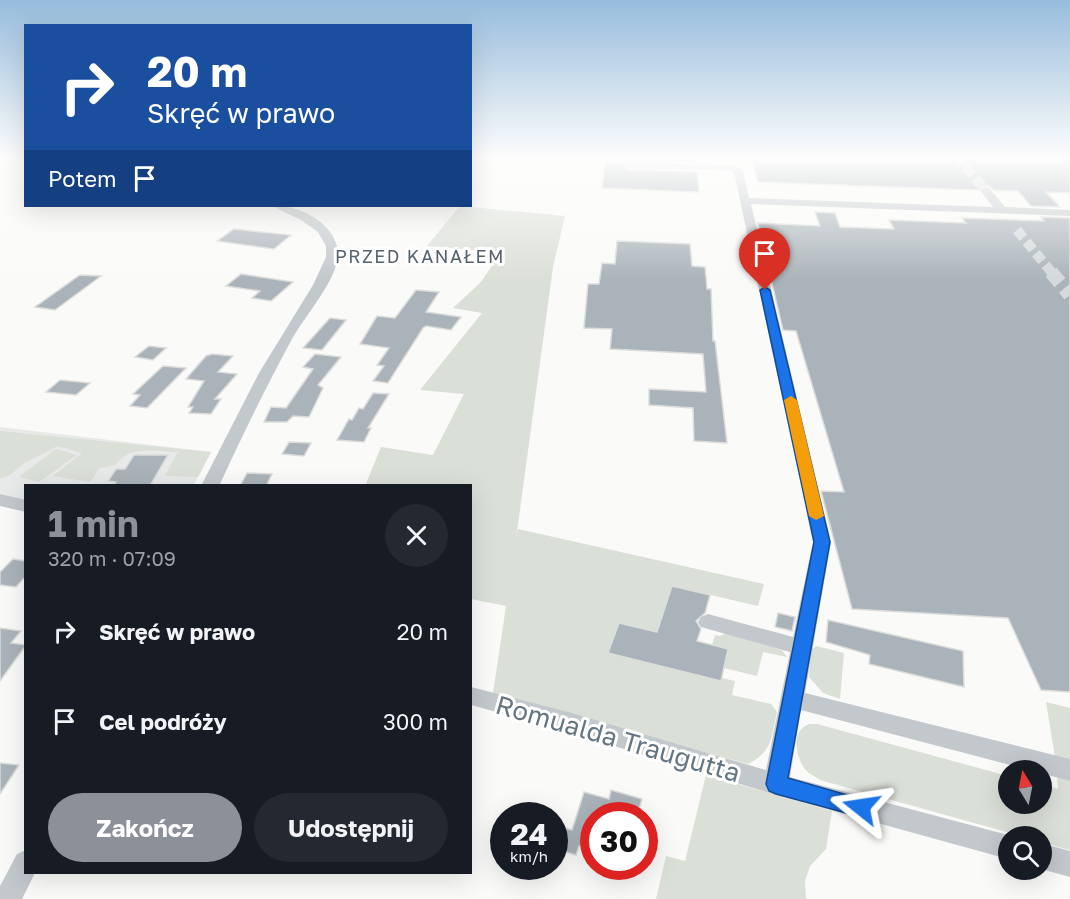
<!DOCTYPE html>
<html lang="pl">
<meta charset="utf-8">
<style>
:root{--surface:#171b24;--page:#242831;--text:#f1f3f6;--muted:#9ea1a6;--accent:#8c9099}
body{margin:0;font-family:"Golos Text",sans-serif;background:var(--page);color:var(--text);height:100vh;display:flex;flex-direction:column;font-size:22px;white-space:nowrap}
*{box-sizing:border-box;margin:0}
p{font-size:20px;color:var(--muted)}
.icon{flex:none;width:33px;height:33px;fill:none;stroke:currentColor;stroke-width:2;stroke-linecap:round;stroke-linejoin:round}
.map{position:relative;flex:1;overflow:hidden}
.sheet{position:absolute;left:24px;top:484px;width:448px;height:390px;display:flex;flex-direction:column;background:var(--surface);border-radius:0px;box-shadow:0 6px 24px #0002}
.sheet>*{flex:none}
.guide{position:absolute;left:24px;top:24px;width:448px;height:183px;border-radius:0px;box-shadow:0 6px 24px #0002;background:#1a4fa0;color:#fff;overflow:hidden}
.needle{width:39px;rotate:350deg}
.fabs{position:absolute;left:998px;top:760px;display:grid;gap:12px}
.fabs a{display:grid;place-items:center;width:54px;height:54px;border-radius:50%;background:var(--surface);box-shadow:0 6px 24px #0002;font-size:30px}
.speed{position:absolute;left:490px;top:802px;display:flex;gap:12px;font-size:30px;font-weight:700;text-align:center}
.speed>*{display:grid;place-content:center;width:78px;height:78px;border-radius:50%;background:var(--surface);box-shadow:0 6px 24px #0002;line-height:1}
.speed small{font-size:15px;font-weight:400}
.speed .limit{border:9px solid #d22;background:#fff;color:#111}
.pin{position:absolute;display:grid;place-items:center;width:51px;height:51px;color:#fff;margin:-62px -26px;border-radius:50% 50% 50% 0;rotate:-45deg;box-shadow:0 0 6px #0007}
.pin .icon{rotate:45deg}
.me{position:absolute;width:66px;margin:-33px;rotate:285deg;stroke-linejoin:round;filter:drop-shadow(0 0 4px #0008)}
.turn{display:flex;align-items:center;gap:21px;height:126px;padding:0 24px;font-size:27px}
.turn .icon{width:78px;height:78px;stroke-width:2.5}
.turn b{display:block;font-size:42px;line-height:51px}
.then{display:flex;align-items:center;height:57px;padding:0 24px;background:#0003;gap:12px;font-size:22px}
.round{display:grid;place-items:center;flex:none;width:63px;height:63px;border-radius:32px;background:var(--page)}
.summary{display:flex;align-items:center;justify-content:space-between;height:102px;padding:0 24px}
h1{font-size:36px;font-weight:700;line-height:45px;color:var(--accent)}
.cta{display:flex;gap:12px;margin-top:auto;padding:12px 24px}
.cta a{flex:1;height:69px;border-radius:36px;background:var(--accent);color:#fff;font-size:24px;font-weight:700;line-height:69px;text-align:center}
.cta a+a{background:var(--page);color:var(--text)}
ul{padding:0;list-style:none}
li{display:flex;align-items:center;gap:18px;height:90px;padding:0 24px}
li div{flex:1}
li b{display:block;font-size:22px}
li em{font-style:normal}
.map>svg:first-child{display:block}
</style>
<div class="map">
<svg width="1070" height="899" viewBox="0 0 1070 899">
<rect width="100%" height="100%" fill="#fafaf8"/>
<!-- built -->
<path fill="#e8e9e9" d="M0,427L211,452L193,486H26L25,503L0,497Z"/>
<!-- green -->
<path fill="#dadfd7" d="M460,206L565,216L553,267L516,539L518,529L764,584L758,606L672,586L657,632L619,623L608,652L735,681L732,695L771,704L777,712C771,738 773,751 748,764L493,693L506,606L471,599V486H365L381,447L433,455L464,394L420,390L482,313L453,308L481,282L501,252L427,246Z
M0,431L211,452L198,477L165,476L178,452C155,451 129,445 115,465L100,468L90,482L53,476L82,453L57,446C46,453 36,457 25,463C16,468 11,478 0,478Z
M56,449L77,455L39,482L19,477Z
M726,633L782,650L787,657L763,652L757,676L724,668L712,645L715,635L720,636Z
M816,646L844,653L840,699L823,693L809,677L811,650Z
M1046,702L1070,708V761L1055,757Z
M809,724H817L1008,776V804H1041V784L1058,789L1057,776L1070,779V850L1041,842V837H1024L820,780C815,776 807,773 804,768C795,754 791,731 809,724Z
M706,775L832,811L826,849L810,866L805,881L806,899H656L666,856L685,861Z"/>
<!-- building -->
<path fill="#aab3b9" stroke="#dcdcda" stroke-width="1.5" d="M606,156H695L696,162L627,161L623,165L630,170L697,172L699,192L602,188Z
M751,156H1070V193L1046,192L1060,207L1031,206L1018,191L994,190L986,185L978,190L758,182Z
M815,212L835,213L840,227L894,229L889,220L966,223L962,218L1044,221L1041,217L1070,218V692L1041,690L1008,618L852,609L821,491L844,492L796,331L783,330L758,223L820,226Z
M234,229L251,231L291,235L274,249L217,241Z
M617,241L690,244L692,266L705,267L707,289H711L713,341H715L727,443L694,441L693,408L649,405V389L706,392L703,354L610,349L612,329L584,328L588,284H599L602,263L615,264Z
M241,274L293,282L271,301L252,298L260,291L226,286Z
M80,275L101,276L55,310L35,307Z
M416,290L439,292L426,312L461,317L451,330L426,326L423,328L388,383L373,381L384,366L377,365L389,348L360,344L377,316L395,318Z
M330,318L346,320L322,350L303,348Z
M149,346L166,348L153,360L135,357Z
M212,354L233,356L218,372L237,374L215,399H221L211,414L189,413L193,407H188L204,381L186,379L206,356Z
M315,354L341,357L318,385L323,388L309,417L293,416L287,422H264L271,407L286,408L313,369L303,367Z
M163,366L186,368L147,408L130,406L140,395L133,394Z
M60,380L90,383L76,395L46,392Z
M373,393L389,394L368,428H371L364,442L337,440L349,419L352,420L359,408L363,409Z
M289,442L311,443L304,456L282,454Z
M134,455H168L150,486H113L116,482L108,481L116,469H125Z
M247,473L272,474L266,486H240Z
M13,559L26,561V576L16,587L0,585V572Z
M672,586L710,595L705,613L696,621L701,629L697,641L728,649L721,681L608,653L619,623L657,632Z
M778,613L795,617L792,631L775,627Z
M828,620L963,651L964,687L869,664L870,655L826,642Z
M0,628L21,631L11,643L26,645L0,681Z
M0,763L19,765L0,794Z
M611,790L642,799L637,816H594V850L579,846L576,855L555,849L558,826L572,830L584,792L609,799Z"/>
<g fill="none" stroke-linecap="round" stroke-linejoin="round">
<!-- minor-tunnel-far1 -->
<path stroke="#d5d9db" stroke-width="10" stroke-dasharray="10 5" stroke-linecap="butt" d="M956,156L985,190
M1017,230L1053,274"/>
<!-- minor-tunnel -->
<path stroke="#d5d9db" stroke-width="14" stroke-dasharray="14 7" stroke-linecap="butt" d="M1051,272L1070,295"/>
<!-- minor -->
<path fill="#c3c8cc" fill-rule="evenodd" d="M627,163L733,165L743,171L749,198L993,207L980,190L985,187L989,188L1005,207L1070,210V216L751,204L831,542L805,693L1070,759V781L1041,773V771H1033L801,710L790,777L1008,835L1014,837H1008V859L776,795L568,732L471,705V687L568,712L766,770L790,652L701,627L698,622L701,617L708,614L793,637L813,542L734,172L728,170L630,168L625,165Z
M272,206C298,203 339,225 338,255C337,280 305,316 292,339C266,387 242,436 219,486H201L259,373L313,285L326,257V246L318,232L301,220Z
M0,494L26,500V512L0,506Z
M1041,843L1070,851V877L1041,869Z
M26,850V873H35L22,899H0V886L17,854Z"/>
</g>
<!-- sky -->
<linearGradient id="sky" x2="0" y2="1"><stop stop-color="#96bcdc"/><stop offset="0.56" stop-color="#fdfdfc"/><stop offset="1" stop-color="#fdfdfc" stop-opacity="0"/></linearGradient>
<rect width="1070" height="281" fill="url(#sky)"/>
<!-- route -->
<path fill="#1a73e8" stroke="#114b97" stroke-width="1.5" d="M765,287L770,290L830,542L788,778L868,801L871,807L868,814L861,817L776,794L769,791L766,784L814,542L760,290Z"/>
<!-- slow -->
<path fill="#f59e0b" d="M791,396L797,400L824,516L816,520L809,516L784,400Z"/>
<g text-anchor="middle" stroke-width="6" stroke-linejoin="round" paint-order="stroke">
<!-- far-neighbourhood labels -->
<g font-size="18" letter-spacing="1.5" fill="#57646e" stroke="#fff">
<text x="420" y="263">PRZED KANAŁEM</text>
</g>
<!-- near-street labels -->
<g font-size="26" fill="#657683" stroke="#fff">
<text transform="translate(618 739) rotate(16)" y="9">Romualda Traugutta</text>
</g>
</g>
</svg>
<div class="fabs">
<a><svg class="needle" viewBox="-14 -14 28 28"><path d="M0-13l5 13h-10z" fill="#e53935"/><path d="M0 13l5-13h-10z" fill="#9ea1a6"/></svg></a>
<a><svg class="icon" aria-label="search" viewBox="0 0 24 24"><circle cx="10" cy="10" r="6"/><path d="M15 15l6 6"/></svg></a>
</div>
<div class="speed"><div>24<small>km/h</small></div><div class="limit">30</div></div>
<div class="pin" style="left:765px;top:290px;background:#d93025"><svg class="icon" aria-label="arrive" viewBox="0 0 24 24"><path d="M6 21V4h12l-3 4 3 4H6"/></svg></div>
<svg class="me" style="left:861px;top:807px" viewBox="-20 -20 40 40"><path d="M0-17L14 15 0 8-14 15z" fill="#1a73e8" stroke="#fff" stroke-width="4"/></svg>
<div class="guide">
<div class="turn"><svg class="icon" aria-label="right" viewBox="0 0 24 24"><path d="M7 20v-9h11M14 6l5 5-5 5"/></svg><div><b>20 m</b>Skręć w prawo</div></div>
<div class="then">Potem<svg class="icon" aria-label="arrive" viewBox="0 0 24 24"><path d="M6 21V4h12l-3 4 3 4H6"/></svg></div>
</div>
<section class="sheet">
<div class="summary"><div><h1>1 min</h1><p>320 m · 07:09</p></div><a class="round"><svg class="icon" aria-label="close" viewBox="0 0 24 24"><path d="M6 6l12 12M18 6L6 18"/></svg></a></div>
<ul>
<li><svg class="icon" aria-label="right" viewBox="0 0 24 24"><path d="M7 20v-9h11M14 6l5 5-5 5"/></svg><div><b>Skręć w prawo</b></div><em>20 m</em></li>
<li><svg class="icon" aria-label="arrive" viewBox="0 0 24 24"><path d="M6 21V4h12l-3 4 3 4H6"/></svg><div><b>Cel podróży</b></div><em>300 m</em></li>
</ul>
<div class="cta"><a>Zakończ</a><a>Udostępnij</a></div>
</section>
</div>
